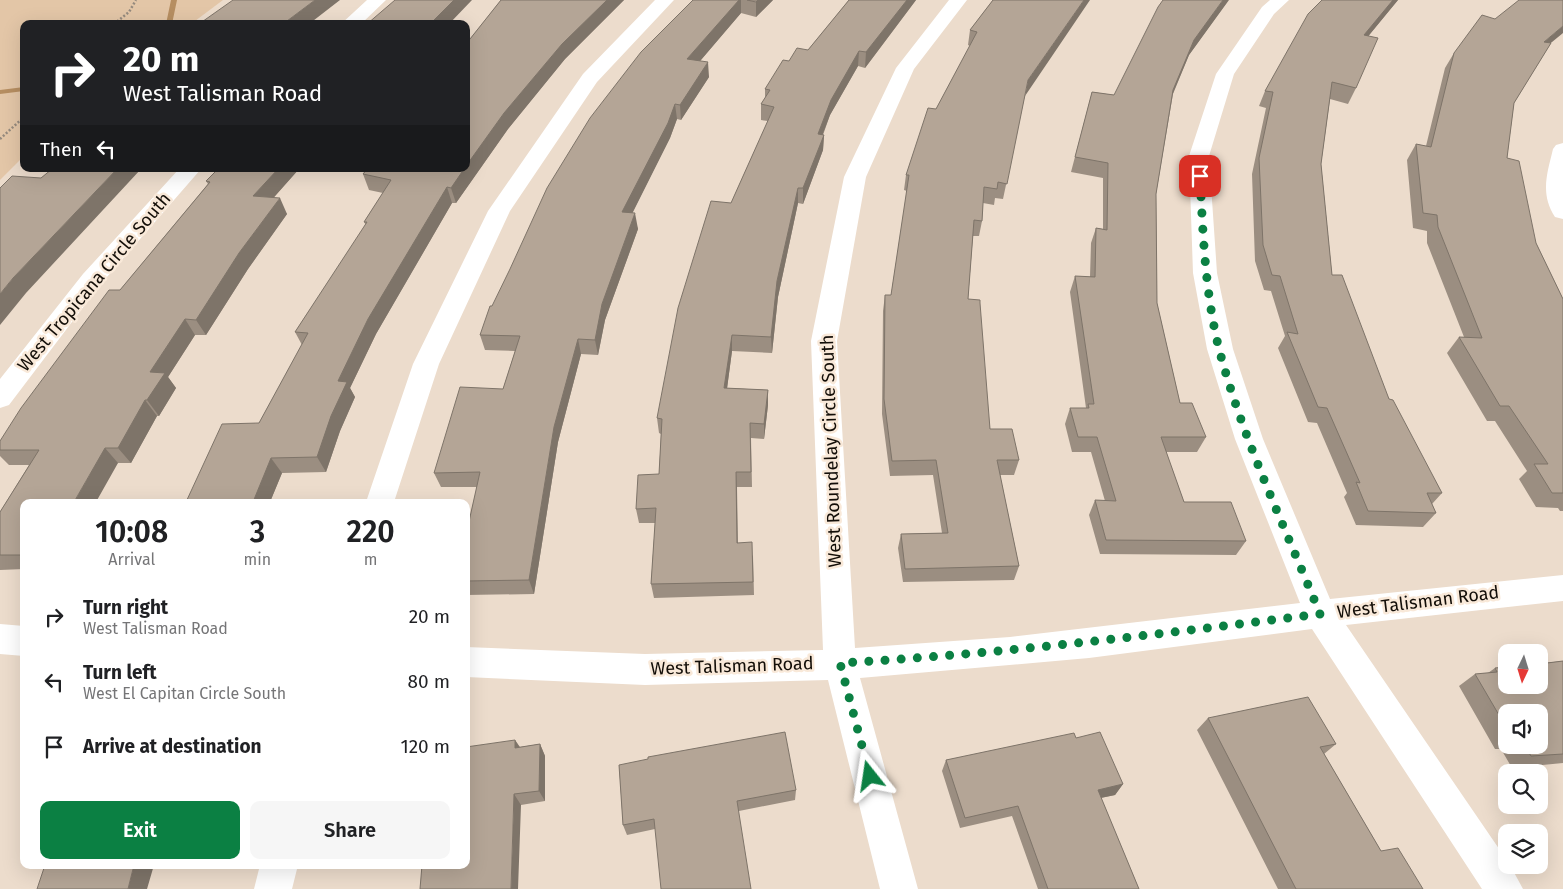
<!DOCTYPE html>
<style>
:root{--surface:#fff;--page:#f6f6f6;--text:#202124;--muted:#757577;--accent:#0b8043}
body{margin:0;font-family:"Fira Sans",sans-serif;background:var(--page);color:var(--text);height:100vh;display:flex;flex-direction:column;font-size:19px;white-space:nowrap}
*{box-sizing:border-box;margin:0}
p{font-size:16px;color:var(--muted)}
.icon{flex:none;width:28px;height:28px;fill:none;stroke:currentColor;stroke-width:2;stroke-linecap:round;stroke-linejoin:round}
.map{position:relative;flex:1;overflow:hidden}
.sheet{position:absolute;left:20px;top:499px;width:450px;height:370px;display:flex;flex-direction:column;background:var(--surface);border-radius:10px;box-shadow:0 5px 20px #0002}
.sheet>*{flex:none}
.top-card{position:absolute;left:20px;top:20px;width:450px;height:152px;border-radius:10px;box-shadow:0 5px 20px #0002;background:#202124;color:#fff;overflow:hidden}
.needle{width:32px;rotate:184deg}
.buttons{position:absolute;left:1498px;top:644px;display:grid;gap:10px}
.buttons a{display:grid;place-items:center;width:50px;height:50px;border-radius:10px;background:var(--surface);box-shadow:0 5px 20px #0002;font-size:25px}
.pin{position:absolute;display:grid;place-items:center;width:42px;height:42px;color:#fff;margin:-21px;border-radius:10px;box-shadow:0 2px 8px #0006}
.me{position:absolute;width:55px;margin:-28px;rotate:345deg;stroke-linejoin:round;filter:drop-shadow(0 0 4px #0008)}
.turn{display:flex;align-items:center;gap:18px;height:105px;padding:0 20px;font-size:22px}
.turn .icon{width:65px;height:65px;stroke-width:2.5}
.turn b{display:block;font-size:35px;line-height:42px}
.then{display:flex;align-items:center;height:48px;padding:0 20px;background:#0003;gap:10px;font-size:19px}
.eta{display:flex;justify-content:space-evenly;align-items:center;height:85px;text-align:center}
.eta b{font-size:30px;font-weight:600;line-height:35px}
.cta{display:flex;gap:10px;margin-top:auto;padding:10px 20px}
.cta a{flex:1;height:58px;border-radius:10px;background:var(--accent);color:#fff;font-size:20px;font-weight:600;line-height:58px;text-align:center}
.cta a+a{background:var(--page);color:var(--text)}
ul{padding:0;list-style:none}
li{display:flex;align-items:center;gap:15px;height:65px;padding:0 20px}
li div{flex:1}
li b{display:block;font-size:19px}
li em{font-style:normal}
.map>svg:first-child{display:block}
</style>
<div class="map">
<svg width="1563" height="889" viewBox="0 0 1563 889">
<rect width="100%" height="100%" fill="#ecdccc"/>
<!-- green -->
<path fill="#e3c6a7" d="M0,0H223L191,24H24V156L0,180Z"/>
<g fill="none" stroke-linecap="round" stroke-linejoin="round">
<!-- stream -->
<path fill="#b68e61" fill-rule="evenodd" d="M171,0H177L172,24H166Z
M24,87V91L0,94V90Z"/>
<!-- path -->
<path stroke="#958a7e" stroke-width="2.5" stroke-dasharray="2 2" stroke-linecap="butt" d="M114,24L129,12L136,0
M0,139L24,117"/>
<!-- minor -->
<path fill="#fff" fill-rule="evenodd" d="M367,0H386L361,24H341Z
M655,0H674L597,82L510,211L439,364L394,502H366L413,364L488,211L583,74Z
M949,0H967L914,69L866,177L837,341L855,648L1010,637L1300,603L1235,439L1207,349L1193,273L1189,156L1216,74L1262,7L1270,0H1289L1274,14L1234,74L1209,156L1217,273L1233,349L1263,439L1330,599L1563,575V601L1346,625L1506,859V865H1510L1523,889H1482L1312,629L1089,658L860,678L918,889H880L828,680L645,685L466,677V647L645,654L823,650L811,341L844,177L896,68Z
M1563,143V219L1555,217C1540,194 1547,174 1553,149L1556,145Z
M179,169H201L100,285L9,405L0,408V379L83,274Z
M0,624L24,626V656L0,654Z
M260,865H298L292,889H254Z"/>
</g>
<!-- wall -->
<path fill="#9b8e81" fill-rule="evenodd" d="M501,0H624L565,59L508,129L456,203H452L376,334L350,388L355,397L340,431L326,472L282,473L270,502H186L259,423L302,345L295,332L366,225L364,222L383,193L369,190L363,174Z
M693,0H773L756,17L741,13L700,61L709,77L681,120L677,119L670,138L632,213L638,229L605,320L598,355L581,354L558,442L534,594L466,595V535L477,487H441L434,473L503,389L515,351L485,350L480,335L492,306Z
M849,0H916L865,68L858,66L830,115L823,135H824L823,150L803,204L798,203L778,297L772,353L732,351L727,388L768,390V405L764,439L751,438L752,487H737V542L753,556L754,595L654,598L651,584L655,523H639L636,509L659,474L661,434L659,433L657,418L731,203L768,121L761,120V104L765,98V89L789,61L808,50Z
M993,0L1025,95L1003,199L995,198L994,205L983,203L982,221L979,236H973L968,299L990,429L1019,460L1014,475H1000L1019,566L1014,580L903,582L898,548L901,534L942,533L933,475L890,476L882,414L883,311L885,295H891L907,191L904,190L906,175L936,109L970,46L968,45L970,30Z
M1322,0H1398L1368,36L1356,88L1348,104L1330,99L1321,164L1332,275L1389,399L1442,493L1432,504L1436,513L1423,527L1356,525L1344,497L1347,493L1317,423L1308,422L1278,348L1285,336L1271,291L1264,290L1255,261L1252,174L1266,108L1259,106L1265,91Z
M1227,2L1189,55L1173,94L1156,194L1157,303L1180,403L1206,437L1197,452H1166L1184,502L1246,541L1236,555L1100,554L1089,515L1095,500L1105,501L1091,452H1072L1065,424L1070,408H1086L1070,292L1075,276L1090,277L1091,243L1096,228L1103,229V178L1071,172L1092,92L1114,95Z
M1495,19L1551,43L1514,103L1507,158L1536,243L1563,299V511H1560L1558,508L1536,507L1519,479L1527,471L1495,421H1487L1447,353L1459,337H1464L1427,243V231L1413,228L1407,160L1416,144L1426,146L1445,68L1454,53Z
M218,169H299L273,198L287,214L248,269L206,335H195L168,377L176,388L159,416H157L131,463H118L24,502V569L0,570V512L29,465H9L0,456V441L120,290L208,184L206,181Z
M1563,661V763L1512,768L1501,749H1495L1459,686L1475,674L1488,673L1495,668ZM1506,712L1539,745H1506Z
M1208,718L1336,744L1324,754L1381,851L1423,889H1278L1197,730Z
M1076,738L1123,784L1115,795L1101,798L1139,889H1038L1012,816L960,828L942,771L946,760Z
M515,740L520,747L540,744L545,756V801L521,805L422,865Z
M619,765L796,790L795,800L739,811L627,835L623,825Z"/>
<!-- shaded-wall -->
<path fill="#7e7469" d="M315,0H340L309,24H283Z
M454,0H472L449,24H430Z
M607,0H624L565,59L508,129L456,203L451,188L464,169H466V166L504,113L562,44Z
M739,0H741V13L689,74L687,59Z
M758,0H773L756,17V2Z
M907,0H916L865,68L866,52Z
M1084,0H1090L1025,96L1028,80Z
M1223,0H1229L1189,55L1168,105L1173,90L1194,40Z
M1393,0H1398L1357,50L1364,35Z
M1563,26V33L1535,56L1544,42Z
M859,51L858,66L830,115L817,149L818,134L831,100Z
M708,62L709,77L681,120L680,105Z
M675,104L677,119L670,138L625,228L622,212Z
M824,135L823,150L803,204V188Z
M117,169H141L26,293L0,325V294L13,278Z
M278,169H299L261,212L253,196Z
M447,187L452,203L376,334L350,388L355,397L340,431L326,472L317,457L338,381L368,319Z
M798,188V203L778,297L772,353L771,337L777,281Z
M280,198L287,214L248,269L206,335L196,320L239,253Z
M635,213L638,229L605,320L598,355L595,340L602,304Z
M185,319L195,335L168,377L176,388L159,416L147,400L150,372Z
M732,335V351L725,404L724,388Z
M578,339L581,354L558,442L534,594L529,580L554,427Z
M768,390V405L764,439V424Z
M145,400L157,416L131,463L118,448Z
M105,448L118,463L96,502H74Z
M271,458L282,473L270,502H253Z
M736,472L737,487L738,557L737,543Z
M515,740L522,751L515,748Z
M540,744L545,756V801L539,791Z
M1123,784L1115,795L1090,800L1098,790Z
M514,794L521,805L518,889H511Z
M134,865H154L147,889H128Z"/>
<!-- building -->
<path fill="#b4a596" stroke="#7e7469" d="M233,0H315L283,24H199Z
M395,0H454L430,24H367Z
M501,0H607L562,44L504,113L466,166V44Z
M693,0H739L687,59L708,62L680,105L675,104L668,123L622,212L635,213L602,304L595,340L578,339L554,427L529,580L466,581V535L480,472L434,473L460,387L503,389L520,336L480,335L490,306H492L510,269L547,188L590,118L641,52Z
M747,0H758L756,2Z
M849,0H907L866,52L859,51L831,100L818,134L824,135L803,188H798L777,281L771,337L732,335L724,388L768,390L764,424L750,423L751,472H736L737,543L752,542L753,582L651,584L656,508L636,509L638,475L659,474L662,419L657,418L678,308L711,201L731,203L774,107L761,104L770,90L765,89L783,60L789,61L797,48L808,50Z
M993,0H1084L1028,80L1007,184L998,182L997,189L984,187L982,221L974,220L968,299L980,300V303L990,429H1012L1019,460H997L1019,566L905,569L901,534L948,533L936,460L892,461L884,399L885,295H891L909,175H906L928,108L936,109L977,32L970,30Z
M1163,0H1223L1194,40L1173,90L1156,194L1157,303L1180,403H1192L1206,437H1161L1184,502H1231L1246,541L1106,540L1095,500L1116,501L1097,437H1078L1070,408H1089L1088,404H1094L1075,276L1095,277L1096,228L1107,230L1108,163L1075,157L1092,92L1114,95L1158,7Z
M1322,0H1393L1364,35L1378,38L1356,88L1332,82L1321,164L1332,275H1342L1389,399L1393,400L1442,493H1427L1436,513L1368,511L1356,482L1360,483L1327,408L1318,407L1287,332L1298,334L1280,276L1272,275L1263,245L1259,158L1273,92L1265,91L1308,14Z
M1519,0H1563V26L1544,42L1551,43L1514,103L1507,158L1519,161L1536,243L1563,299V493H1552L1534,464H1548L1509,406H1500L1459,337L1482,338L1438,227L1437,215L1423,213L1416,144L1431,147L1454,53L1482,15L1495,19Z
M52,169H117L13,278L0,294V188L12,176L41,178Z
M218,169H278L253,196L280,198L239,253L196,320L185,319L150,372L165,373L147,400H145L118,448H105L74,502H24V555H0V512L39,450H0V441L21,408L109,290H120L210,182L206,181Z
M367,169H464L451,188L447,187L368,319L338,381L347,382L331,416L317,457L271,458L253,502H186L222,424L259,423L308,333L295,332L367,222H364L391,180L363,174Z
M1563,661V754L1531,756L1524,745H1539V712H1506V727L1475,674L1497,672L1495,668L1506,667V685H1539V664Z
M1308,697L1336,744L1320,747L1381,851L1398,848L1423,889H1296L1208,718Z
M785,732L796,790L737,801L751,889H661L654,819L623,825L619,765L648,759V757Z
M1100,732L1123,784L1098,790L1139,889H1048L1018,806L965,818L946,760L1074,733L1076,738Z
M515,740V748L540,744L539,791L514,794L511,889H420L422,865H466V747Z
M45,865H134L128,889H37Z"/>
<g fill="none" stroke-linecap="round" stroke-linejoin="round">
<!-- route -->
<path stroke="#0b8043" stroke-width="9" stroke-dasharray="0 16.2" d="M870,776L840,663C1001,654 1160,634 1320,614C1285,527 1243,440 1219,349C1205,292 1203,234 1200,176"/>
</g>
<g text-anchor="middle" stroke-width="5" stroke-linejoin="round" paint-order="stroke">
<!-- street labels -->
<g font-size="18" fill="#130e08" stroke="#f9e9d9">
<text transform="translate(94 282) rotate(-50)" y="6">West Tropicana Circle South</text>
<text transform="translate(831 451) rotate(-92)" y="6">West Roundelay Circle South</text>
<text transform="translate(1418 602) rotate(-7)" y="6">West Talisman Road</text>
<text transform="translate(732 666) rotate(-2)" y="6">West Talisman Road</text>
</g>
</g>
</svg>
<div class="buttons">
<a><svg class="needle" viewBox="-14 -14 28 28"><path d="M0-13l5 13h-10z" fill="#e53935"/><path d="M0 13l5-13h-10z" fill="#757577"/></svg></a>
<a><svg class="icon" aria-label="sound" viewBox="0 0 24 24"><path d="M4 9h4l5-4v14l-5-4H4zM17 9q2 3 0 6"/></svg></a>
<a><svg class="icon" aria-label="search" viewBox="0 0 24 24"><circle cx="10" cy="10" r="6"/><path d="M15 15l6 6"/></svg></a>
<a><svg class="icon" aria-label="layers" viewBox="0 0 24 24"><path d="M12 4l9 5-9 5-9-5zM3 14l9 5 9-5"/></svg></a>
</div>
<div class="pin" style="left:1200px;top:176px;background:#d93025"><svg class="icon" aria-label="arrive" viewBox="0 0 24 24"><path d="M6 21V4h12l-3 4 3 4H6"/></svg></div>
<svg class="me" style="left:870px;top:776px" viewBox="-20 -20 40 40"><path d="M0-17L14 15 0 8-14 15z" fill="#0b8043" stroke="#fff" stroke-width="4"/></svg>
<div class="top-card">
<div class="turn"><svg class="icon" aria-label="right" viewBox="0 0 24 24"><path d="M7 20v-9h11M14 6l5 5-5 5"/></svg><div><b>20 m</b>West Talisman Road</div></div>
<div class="then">Then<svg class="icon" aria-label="left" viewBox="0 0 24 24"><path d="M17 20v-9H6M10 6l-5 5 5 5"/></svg></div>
</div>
<section class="sheet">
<div class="eta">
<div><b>10:08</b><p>Arrival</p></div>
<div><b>3</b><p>min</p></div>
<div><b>220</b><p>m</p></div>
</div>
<ul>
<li><svg class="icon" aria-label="right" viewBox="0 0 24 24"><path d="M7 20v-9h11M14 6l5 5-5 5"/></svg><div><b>Turn right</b><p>West Talisman Road</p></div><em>20 m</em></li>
<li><svg class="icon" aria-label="left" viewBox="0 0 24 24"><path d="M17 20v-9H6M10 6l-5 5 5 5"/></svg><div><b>Turn left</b><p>West El Capitan Circle South</p></div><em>80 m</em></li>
<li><svg class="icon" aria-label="arrive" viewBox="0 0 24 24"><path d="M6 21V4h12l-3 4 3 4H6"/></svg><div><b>Arrive at destination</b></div><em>120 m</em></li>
</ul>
<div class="cta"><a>Exit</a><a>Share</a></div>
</section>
</div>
